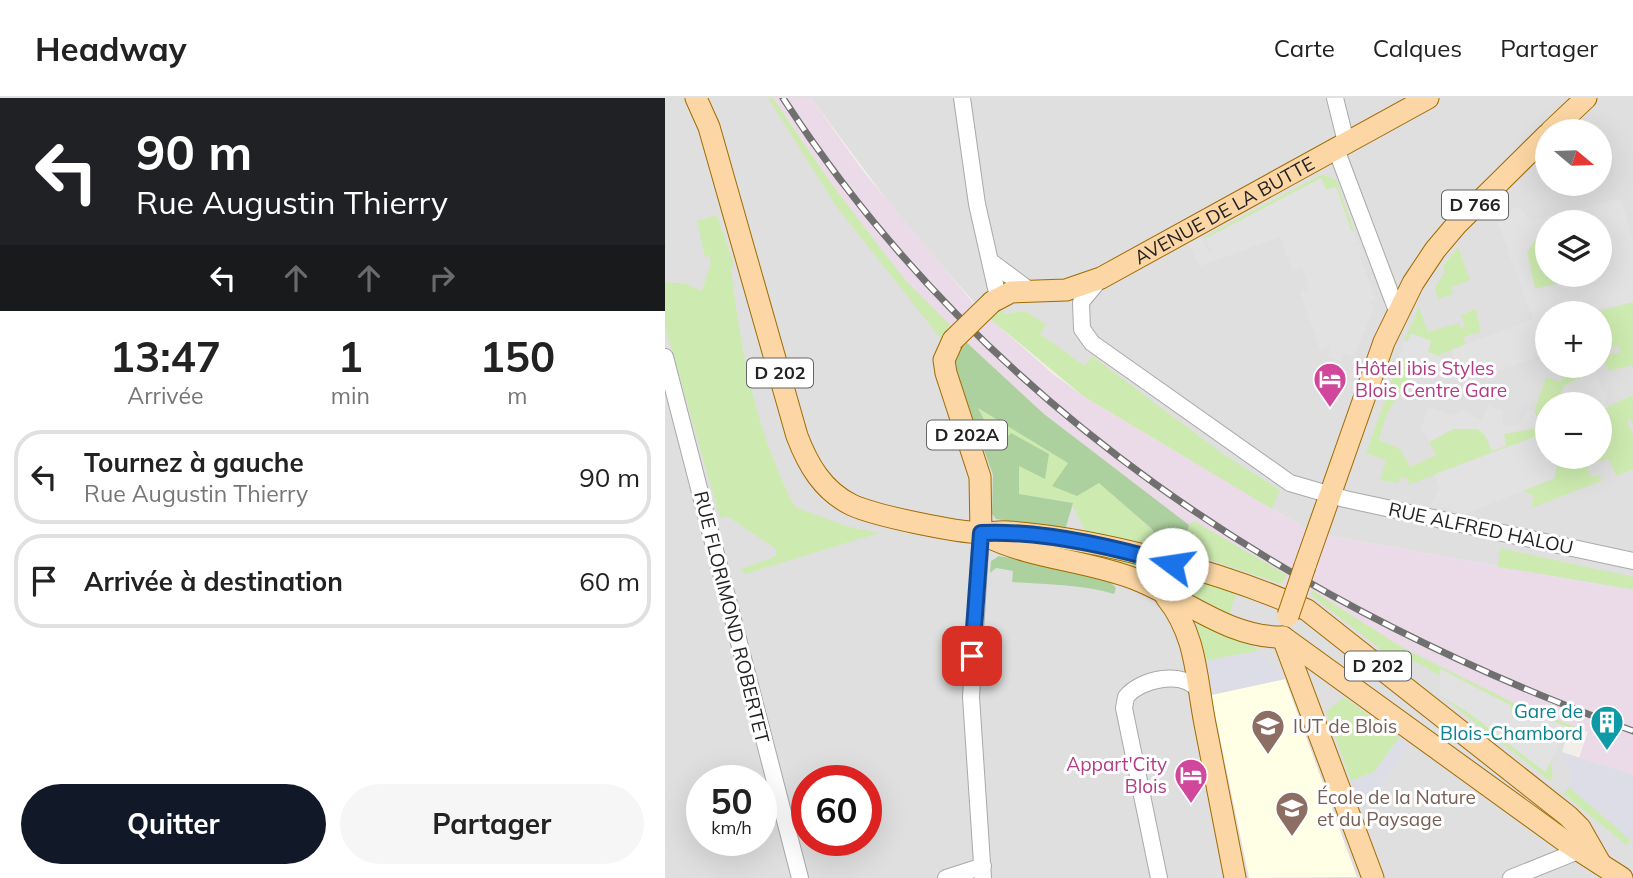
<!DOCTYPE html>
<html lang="fr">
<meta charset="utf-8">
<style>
:root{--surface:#fff;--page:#f6f6f6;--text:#222;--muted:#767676;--line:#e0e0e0;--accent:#111827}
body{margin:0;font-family:Mulish,sans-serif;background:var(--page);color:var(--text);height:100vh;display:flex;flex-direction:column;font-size:26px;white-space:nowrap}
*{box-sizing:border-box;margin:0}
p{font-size:23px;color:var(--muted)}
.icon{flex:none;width:38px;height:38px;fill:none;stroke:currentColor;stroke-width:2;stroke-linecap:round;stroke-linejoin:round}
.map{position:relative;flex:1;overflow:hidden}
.side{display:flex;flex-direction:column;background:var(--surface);width:665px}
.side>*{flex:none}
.guide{background:#202124;color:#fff;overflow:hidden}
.needle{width:46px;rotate:109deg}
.fabs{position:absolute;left:870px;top:21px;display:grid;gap:14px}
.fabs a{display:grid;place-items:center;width:77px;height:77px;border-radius:50%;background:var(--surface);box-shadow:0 7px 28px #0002;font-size:35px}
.speed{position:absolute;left:21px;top:667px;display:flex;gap:14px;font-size:35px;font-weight:700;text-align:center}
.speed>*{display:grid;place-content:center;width:91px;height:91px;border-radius:50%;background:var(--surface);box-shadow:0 7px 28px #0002;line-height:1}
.speed small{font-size:18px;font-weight:400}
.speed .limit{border:10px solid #d22;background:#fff;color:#111}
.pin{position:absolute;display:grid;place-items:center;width:60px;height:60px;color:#fff;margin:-30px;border-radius:14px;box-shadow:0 4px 10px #0006}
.me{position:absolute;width:77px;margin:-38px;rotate:284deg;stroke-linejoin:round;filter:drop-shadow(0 0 5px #0008)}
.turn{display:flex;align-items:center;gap:24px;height:147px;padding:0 21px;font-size:32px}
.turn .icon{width:91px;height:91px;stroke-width:2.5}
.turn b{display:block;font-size:49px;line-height:60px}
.lanes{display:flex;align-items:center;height:66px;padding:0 21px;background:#0003;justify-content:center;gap:35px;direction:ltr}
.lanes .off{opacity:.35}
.eta{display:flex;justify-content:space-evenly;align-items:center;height:119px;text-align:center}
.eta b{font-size:42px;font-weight:700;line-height:49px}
.button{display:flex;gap:14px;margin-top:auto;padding:14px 21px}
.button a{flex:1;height:80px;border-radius:42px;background:var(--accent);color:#fff;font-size:28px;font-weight:700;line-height:80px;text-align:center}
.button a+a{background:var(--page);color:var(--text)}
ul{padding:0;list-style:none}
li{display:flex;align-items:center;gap:21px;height:94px;margin:0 14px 10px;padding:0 7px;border:4px solid var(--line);border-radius:28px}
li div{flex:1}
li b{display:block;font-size:26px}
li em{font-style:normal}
header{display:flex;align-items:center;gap:42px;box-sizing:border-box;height:98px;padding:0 35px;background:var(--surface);border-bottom:2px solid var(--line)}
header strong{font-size:33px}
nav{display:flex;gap:38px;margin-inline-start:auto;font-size:24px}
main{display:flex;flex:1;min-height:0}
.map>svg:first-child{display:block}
</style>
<header>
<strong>Headway</strong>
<nav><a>Carte</a><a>Calques</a><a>Partager</a></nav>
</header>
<main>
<section class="side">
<div class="guide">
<div class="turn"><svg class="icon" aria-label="left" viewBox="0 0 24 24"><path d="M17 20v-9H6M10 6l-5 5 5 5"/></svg><div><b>90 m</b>Rue Augustin Thierry</div></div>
<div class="lanes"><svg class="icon" aria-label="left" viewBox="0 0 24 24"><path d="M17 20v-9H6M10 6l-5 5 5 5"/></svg><svg class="icon off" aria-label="ahead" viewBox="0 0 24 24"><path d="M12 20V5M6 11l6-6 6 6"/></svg><svg class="icon off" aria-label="ahead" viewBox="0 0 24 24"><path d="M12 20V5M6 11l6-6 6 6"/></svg><svg class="icon off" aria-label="right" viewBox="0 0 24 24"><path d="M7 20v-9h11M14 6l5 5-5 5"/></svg></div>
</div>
<div class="eta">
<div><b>13:47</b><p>Arrivée</p></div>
<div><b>1</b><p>min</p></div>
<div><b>150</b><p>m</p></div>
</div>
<ul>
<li><svg class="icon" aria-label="left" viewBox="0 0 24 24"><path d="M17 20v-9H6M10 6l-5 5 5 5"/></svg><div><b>Tournez à gauche</b><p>Rue Augustin Thierry</p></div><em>90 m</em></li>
<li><svg class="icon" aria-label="arrive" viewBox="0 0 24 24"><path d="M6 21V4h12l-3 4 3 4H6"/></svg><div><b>Arrivée à destination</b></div><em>60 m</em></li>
</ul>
<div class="button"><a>Quitter</a><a>Partager</a></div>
</section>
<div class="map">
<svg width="968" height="780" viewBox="0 0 968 780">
<rect width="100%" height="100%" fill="#f2efe9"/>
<!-- residential -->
<path fill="#e0dfdf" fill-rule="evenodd" d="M0,0H108L166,85L456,374L524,426L851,606L919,632L918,636L904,632L897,654L968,677V780H0ZM37,682H96V742H37ZM142,682H201V742H142Z
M146,0H968V493L666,438L638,429L537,370L325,222L242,129ZM882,33H934V86H882ZM882,124H934V177H882ZM882,215H934V268H882ZM882,306H934V359H882Z"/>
<!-- industrial -->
<path fill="#ebdbe8" d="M108,0H146L198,73L308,205L388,276L418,298L607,411L638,429L666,438L968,493V677L914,660L923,634L851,606L729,544L713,550L645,496L518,453L525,429L379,316L316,259L242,184L166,85Z"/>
<!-- education -->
<path fill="#ffffe5" d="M620,581L692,779L584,780L546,597Z"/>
<!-- grass -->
<path fill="#cdebb0" d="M103,0H108L166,85L216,151L242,184L288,230L276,241L171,108Z
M657,76L671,82L689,133L686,134L671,89L661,92L656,81L545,139H539Z
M52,117L69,167L66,169C75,251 91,335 130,409L181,428L214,435L80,476L76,471L111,458V451L62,418L55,420L0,228V184L21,186L37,193L46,164L44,158L40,159L32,123Z
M882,138V177H900L902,183L870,191L862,154L870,142Z
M793,149L805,182L786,189L788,196L773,201L770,189L780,174L778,168Z
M968,204V267L943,273L937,257L955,255L954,248L935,252L934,215H927Z
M332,209L339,216L360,213L381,226L375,236L420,268L427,258L558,356L615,392L607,411L418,298L323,219Z
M754,209L763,234L794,225L796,230L800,229L796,217L811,211L816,234L798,239L801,246L772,258L763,254L746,235L742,244L739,243Z
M734,259L750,265L737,296L724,291Z
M901,268H914L919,278L898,290L893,305L882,306V321L874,322L869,314L881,279L896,284Z
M722,297L731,301L722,315L714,342L735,351L745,369L771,357L764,344L788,331H813L821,339L827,353L840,348L837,338L839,336L882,328V344L872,338L743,387L744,381L735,379L733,385L715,382L721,362L701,355Z
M968,297V326L965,321L962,323L968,337V371L951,378L943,360L922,368L926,379L935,377L936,383L866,410L869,398L858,393L889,381L893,359H934L935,312Z
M312,309L404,365L387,388L434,384L488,433L489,446L422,435L405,404L354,396V368L333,348Z
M529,423L622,477L617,486L518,453L524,427Z
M362,444L435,455L572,491L564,519Z
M835,450L968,479V491L833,469Z
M647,492L738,550L851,606L919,632L918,636L851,609L847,618L775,571L774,578C762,569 748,559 733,565L645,496Z
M532,525L591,550L594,553L539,563Z
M775,597L807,617L880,673L886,665L888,678L885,683Z
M679,599L735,639L709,674L686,683L661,614Z
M904,689L966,742L961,747L899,696Z"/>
<!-- forest -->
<path fill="#add19e" d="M300,243L379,316L524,427L518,453L489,446L488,432L434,385L412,398L387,388L403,365L313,310L333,348L346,335L384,356L380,381L354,368V396L408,405L400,432L331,421L327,416L328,377L290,271L291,253Z
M334,458C359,463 438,471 451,490L449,496C416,486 382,487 347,484L348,473L331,470L325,475L326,463Z"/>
<!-- parking -->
<path fill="#e2e2e2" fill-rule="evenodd" d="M656,80L661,92L671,89L686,133H689L693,144L682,149L694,147L698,158L695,159L710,201L702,204L710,209L689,258L679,255L676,264L663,259L665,249L655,252L635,194L644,190L637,169L627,172L615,139L535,168L520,141L535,132L542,152L547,154L548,149L545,151L540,141Z
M956,100L968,144V204L920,215L915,203L904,207L907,215H882V240L871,246L874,254L871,260L812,280L808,272L794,278L792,283L734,259L739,243L742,244L746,235L766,243L763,254L786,263L790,262L786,252L868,221L833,125L852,108L867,123ZM882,124H934L935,140L943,172L934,177L870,191L862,154L870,142L882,138Z
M914,268H928L944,309L935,312L934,306H892L900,287L918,278Z
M824,308L838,313V325L843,328H850L857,323L863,312L869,314L874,322L882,321V328L839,336L841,348L827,353L821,339L813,331H788L764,344L756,329L764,309L788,318L797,312L816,322Z
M872,338L882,344V359L894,361L889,380L801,416L764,407L775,391L770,376Z
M775,571L845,607L847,617L850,609L903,629L880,674L807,617L775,597Z"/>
<!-- plaza -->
<path fill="#dddde8" d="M594,553L620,581L546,597L539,563Z
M735,639L745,646L697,713L686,683L709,674Z
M896,654L968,677V744L904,689L907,673L898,662Z"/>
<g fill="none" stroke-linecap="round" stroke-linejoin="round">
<defs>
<path id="minor" d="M297,0L312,106L333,199
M670,0L681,44
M671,51L732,213
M325,163L364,192
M436,180L416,204L417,231L427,245L625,385L680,401L968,463
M0,259L135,780
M316,435L306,599L318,780
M281,780L318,768
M494,780L459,610L461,599C476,580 519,572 534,593
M846,780L923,749"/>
<g id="major">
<path d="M31,0L44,29L132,338C143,367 158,393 187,407C211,418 290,434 317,435C326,435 335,433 344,434C436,441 558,474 642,512L903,718L915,730L935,765"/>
<path d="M886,33L921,0"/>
<path id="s1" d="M327,204L346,194L401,192L436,180L763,0"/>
<path d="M288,242L279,262L281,275L315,379L316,435"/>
<path d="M321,438C368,461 421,462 470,481C519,500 563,540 618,539"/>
<path d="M640,468L719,244L748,185L770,152L792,126L882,37"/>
<path d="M501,499C532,537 531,580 540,626C550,677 560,729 570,780"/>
<path d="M618,539L901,744L957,780"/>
<path d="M618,540L708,780"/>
</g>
</defs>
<!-- minor casing -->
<use href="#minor" stroke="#a9a9a9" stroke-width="18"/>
<!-- major casing -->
<use href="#major" stroke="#a06b00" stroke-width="23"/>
<!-- minor -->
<use href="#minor" stroke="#fff" stroke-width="16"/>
<!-- major -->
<use href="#major" stroke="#fcd6a4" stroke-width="21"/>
<defs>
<path id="rail" d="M118,0C318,309 627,509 968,633"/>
</defs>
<!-- rail casing -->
<use href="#rail" stroke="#707070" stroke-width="7"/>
<!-- rail -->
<use href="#rail" stroke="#fff" stroke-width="4.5" stroke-dasharray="13" stroke-linecap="butt"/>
<defs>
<path id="major-bridge" d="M288,242L327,204
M623,518L640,468"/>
</defs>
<!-- major-bridge casing -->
<use href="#major-bridge" stroke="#a06b00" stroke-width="23" stroke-linecap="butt"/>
<!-- major-bridge -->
<use href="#major-bridge" stroke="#fcd6a4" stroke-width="21"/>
</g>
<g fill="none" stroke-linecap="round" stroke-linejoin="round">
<defs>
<path id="route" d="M307,558L316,435C376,432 449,449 507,466"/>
</defs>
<!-- route casing -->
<use href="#route" stroke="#114b97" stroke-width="18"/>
<!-- route -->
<use href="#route" stroke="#1a73e8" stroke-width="12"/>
</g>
<!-- icons -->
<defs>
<symbol id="hotel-pin" viewBox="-11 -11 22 30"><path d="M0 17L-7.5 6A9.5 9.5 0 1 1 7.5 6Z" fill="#d1479c" stroke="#fff"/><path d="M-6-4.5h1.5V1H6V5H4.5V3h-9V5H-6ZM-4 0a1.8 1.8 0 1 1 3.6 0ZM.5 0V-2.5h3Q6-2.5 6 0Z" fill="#fff"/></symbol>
<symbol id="building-pin" viewBox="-11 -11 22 30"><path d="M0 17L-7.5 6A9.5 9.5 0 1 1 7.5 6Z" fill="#0f9aa8" stroke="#fff"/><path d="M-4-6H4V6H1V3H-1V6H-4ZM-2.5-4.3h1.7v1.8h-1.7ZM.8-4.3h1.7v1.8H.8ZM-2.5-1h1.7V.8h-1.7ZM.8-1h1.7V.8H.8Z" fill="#fff"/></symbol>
<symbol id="university-pin" viewBox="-11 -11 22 30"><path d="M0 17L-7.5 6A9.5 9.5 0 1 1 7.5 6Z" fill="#8d6e63" stroke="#fff"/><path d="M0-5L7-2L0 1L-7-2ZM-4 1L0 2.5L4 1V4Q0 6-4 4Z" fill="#fff"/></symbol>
</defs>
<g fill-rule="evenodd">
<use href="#hotel-pin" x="646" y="262" width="38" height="52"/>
<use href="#building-pin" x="923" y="605" width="38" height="52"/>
<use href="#university-pin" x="584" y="609" width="38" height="52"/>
<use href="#hotel-pin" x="507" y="658" width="38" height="52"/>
<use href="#university-pin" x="608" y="691" width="38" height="52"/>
</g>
<g text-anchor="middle" stroke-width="6" stroke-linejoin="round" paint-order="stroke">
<!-- shield labels -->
<g fill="#fff" stroke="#646464" stroke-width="2">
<rect x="777" y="92.5" width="66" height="29" rx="5"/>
<rect x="82" y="260.5" width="66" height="29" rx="5"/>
<rect x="262" y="322.5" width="80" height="29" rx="5"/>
<rect x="680" y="553.5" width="66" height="29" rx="5"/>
</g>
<g font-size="18" font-weight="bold" fill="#222">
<text x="810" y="113">D 766</text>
<text x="115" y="281">D 202</text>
<text x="302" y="343">D 202A</text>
<text x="713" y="574">D 202</text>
</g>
<!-- street labels -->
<g font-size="19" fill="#222" stroke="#fff">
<text dy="7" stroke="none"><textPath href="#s1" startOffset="254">AVENUE DE LA BUTTE</textPath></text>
<text transform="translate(816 430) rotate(12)" y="7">RUE ALFRED HALOU</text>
<text transform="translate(67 519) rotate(76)" y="7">RUE FLORIMOND ROBERTET</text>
</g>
<!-- hotel labels -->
<g font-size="19" fill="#b23c85" stroke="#fff" text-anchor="start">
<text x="690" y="277">Hôtel ibis Styles<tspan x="690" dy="22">Blois Centre Gare</tspan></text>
<text x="502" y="673" text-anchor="end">Appart'City<tspan x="502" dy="22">Blois</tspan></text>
</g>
<!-- culture labels -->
<g font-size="19" fill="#0d838f" stroke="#fff" text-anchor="end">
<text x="918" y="620">Gare de<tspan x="918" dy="22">Blois-Chambord</tspan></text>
</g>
<!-- education labels -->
<g font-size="19" fill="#785e54" stroke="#fff" text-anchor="start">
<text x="628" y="635">IUT de Blois</text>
<text x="652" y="706">École de la Nature<tspan x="652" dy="22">et du Paysage</tspan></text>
</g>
</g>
</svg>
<div class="fabs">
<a><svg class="needle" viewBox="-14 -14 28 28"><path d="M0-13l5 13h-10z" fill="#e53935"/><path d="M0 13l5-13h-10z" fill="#767676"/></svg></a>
<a><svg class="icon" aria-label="layers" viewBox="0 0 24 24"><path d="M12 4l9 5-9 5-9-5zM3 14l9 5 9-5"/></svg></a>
<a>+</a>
<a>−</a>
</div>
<div class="speed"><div>50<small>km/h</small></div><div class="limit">60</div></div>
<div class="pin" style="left:307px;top:558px;background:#d93025"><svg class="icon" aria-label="arrive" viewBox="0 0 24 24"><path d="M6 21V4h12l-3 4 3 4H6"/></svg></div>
<svg class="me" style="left:507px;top:466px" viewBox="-20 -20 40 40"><circle r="19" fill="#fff"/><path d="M0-13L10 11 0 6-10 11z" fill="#1a73e8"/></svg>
</div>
</main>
